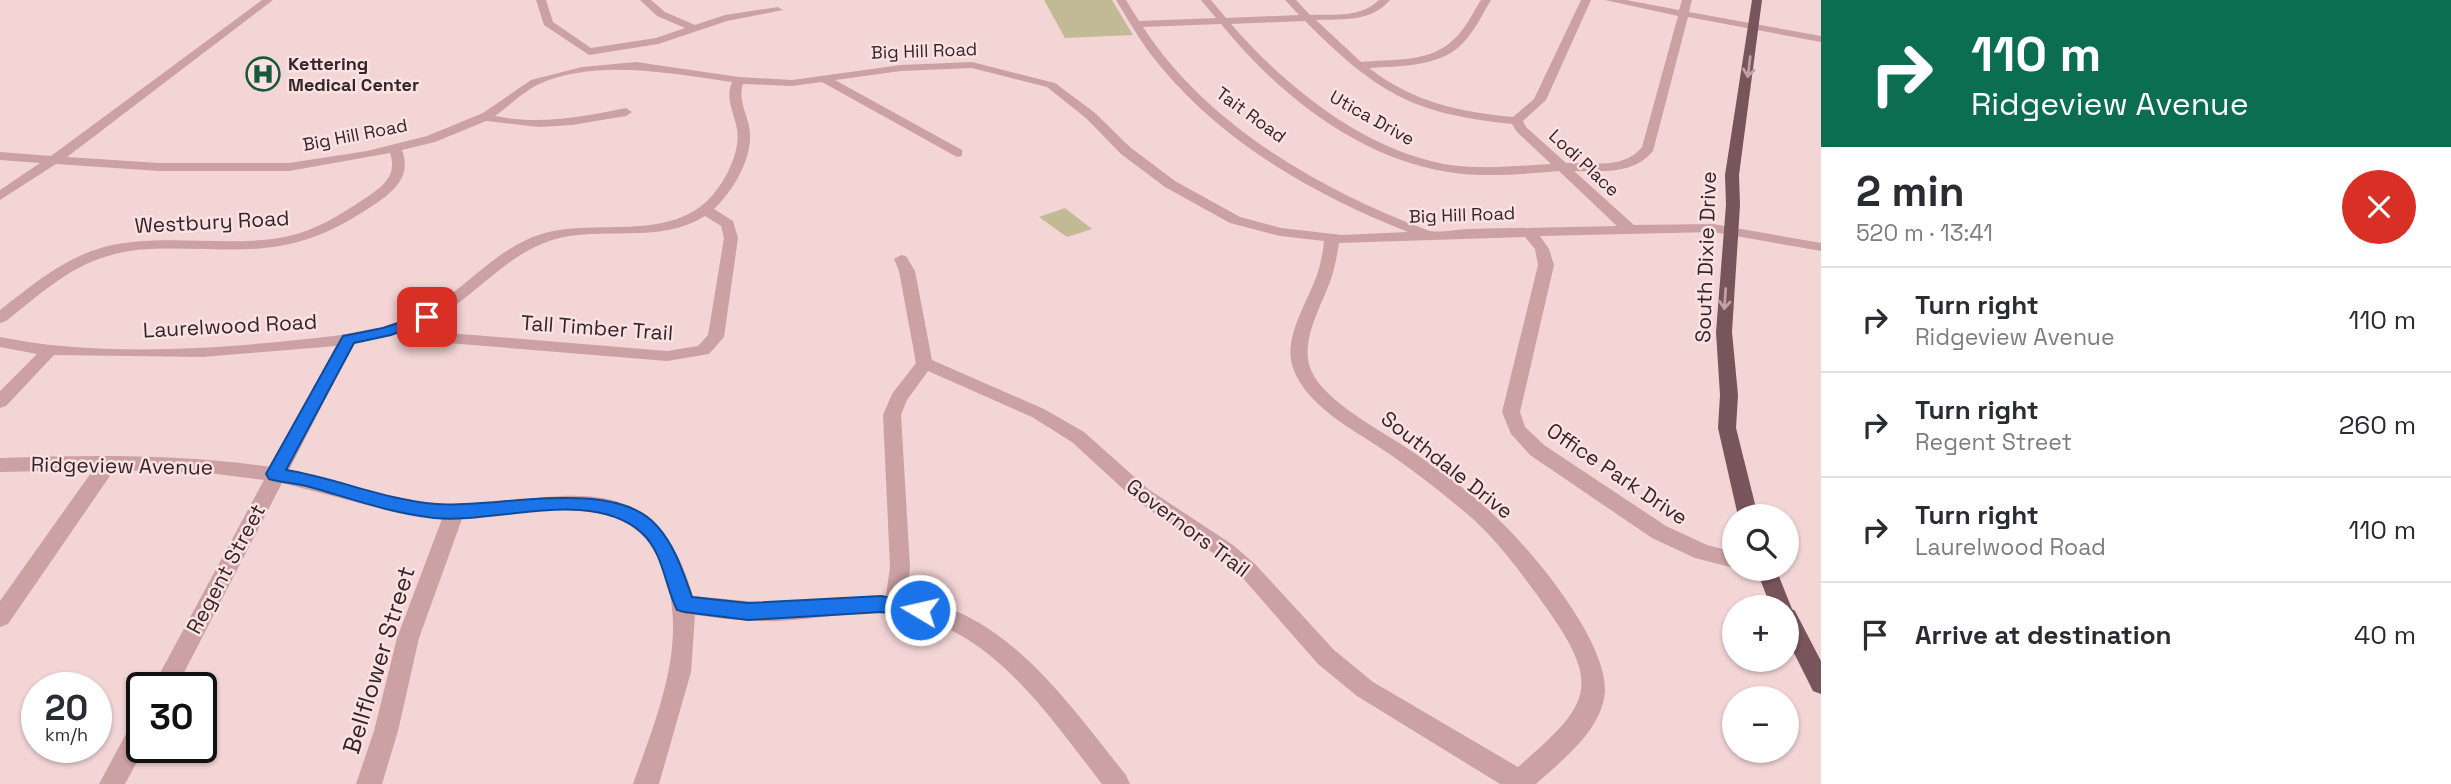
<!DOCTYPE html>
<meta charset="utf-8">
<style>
:root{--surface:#fff;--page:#f2f2f3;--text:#2b2b33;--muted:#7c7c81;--line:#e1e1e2}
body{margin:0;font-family:"Space Grotesk",sans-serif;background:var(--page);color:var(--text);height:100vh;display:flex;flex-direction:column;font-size:26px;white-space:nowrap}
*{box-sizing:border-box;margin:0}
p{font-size:23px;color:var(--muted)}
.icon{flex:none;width:38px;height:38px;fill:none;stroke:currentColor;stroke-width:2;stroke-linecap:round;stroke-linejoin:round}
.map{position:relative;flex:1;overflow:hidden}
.sheet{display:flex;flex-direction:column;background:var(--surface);width:630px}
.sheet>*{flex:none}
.banner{background:#0b6e4f;color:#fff;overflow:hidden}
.buttons{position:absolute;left:1722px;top:504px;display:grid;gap:14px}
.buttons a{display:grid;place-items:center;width:77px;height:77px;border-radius:50%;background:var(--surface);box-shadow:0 2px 5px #0004;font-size:35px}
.speed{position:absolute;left:21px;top:672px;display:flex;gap:14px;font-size:35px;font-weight:700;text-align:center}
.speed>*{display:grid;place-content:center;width:91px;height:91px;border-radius:50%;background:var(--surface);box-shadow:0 2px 5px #0004;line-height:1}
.speed small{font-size:18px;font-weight:400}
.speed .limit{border:4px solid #111;border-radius:10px;background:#fff;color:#111}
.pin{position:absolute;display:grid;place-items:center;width:60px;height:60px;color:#fff;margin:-30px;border-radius:14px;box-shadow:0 4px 10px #0006}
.me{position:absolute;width:77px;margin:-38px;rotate:279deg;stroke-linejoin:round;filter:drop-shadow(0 0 5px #0008)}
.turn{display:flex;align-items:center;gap:24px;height:147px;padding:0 35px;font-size:32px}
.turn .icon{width:91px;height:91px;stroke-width:2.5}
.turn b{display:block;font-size:49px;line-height:60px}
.round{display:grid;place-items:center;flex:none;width:74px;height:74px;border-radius:37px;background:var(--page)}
.headline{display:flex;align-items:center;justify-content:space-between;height:119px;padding:0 35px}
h1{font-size:42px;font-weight:700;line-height:52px}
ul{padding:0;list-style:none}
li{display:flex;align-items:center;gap:21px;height:105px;padding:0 35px;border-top:2px solid var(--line)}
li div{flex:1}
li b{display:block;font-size:26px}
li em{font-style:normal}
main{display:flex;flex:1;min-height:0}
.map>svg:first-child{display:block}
</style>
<main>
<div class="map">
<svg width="1821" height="784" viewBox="0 0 1821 784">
<rect width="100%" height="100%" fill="#f3d5d6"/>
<!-- green -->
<path fill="#c2b995" d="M1044,0H1112L1133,35L1065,38Z
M1065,208L1092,229L1067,237L1039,217Z"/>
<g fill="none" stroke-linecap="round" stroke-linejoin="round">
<!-- minor -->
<path fill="#cba1a4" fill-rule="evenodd" d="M262,0H273L67,157L159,163H289L367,151L427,136L483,113L531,80L582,67L636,62L739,77L792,80L901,65L972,62L1055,83L1095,113L1131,148L1175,181L1240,217L1281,228L1342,235L1408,232C1316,196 1225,144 1161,67C1143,46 1130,23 1116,0H1126L1139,21L1216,18L1201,0H1211L1226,18L1299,15L1285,0H1296L1310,15C1334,14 1361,18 1379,0H1390C1371,22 1344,19 1316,20L1361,62C1390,59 1429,63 1452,41C1465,30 1472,14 1481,0H1491C1482,15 1473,34 1460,46C1437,67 1398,66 1369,68C1413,102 1459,112 1513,117L1534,99L1581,0H1591L1546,100L1523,121L1526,127L1566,163C1591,162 1624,170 1642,147L1678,16L1605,0H1626L1679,10L1682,0H1692L1689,12L1821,36V42L1688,17L1653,151C1633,175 1602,171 1574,171L1634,225L1713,224L1821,243V251L1713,232L1540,236L1549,249L1554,265L1520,412L1525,427L1544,445L1666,526L1707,545L1734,552V568L1695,558L1652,538L1530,455L1511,434L1502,412L1538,265L1535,249L1525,237L1339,243C1337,255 1335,267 1331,279C1322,305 1299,342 1311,370C1324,402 1384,432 1413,452C1444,473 1474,495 1500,521C1534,553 1615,650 1604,699C1596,735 1562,760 1536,784H1500L1357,696L1318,664L1241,576L1219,557L1134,499L1072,442L1032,417L928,371L907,400L901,415L910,567L907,598C1006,609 1069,705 1126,775L1130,784H1102C1044,710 982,612 877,613C845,613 813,619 781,621C752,622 724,619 695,615L691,672L659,784H633C658,713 692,636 660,562C649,537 628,518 601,513C556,504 507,515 462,519L419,638L398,731L382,784H356L374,731L397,638L442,519L394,512L282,483L176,688H152L264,480L209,473L114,470L8,624L0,627V601L93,470L0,472V458C91,455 181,454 271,467L336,346L203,357L54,355L6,406L0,408V391L37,354L0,347V337C91,356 204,350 296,340C337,336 378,332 416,316C462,295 494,247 545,233C596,219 666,241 708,200C724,184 741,153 737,129C734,113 725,98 732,82C672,74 598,58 539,84C524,91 509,106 495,116C539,125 583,117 626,108L632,112L626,116L572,125L539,127L486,121L435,142L402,150C411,174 397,189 378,202C318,243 281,252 208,249C175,249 140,246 108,256C68,267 37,297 6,321L0,323V310C32,285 64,258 104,247C165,232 228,249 289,236C317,230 341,214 364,199C382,187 398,176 390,153L289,171H159L56,164L0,200V190L40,163L0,160V152L51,156ZM1305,21C1376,92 1412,114 1512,124L1517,132L1551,164C1516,166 1479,170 1444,164C1361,148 1285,86 1231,24ZM1221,24C1277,93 1357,158 1448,172C1485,178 1522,174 1559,171L1617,226C1568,227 1518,228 1469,229C1458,229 1437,234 1427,230C1320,190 1207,125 1143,27ZM972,68L1047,87L1087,119L1121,154L1165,187L1230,223L1280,236L1324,241C1323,252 1321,262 1318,272C1309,300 1282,338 1293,368C1307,408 1358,432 1391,455C1417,473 1442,493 1466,513C1498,540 1521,573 1545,606C1604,688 1589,705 1518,767L1373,682L1334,650L1255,564L1233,545L1148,489L1084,432L1044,409L932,360L915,271L906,256L901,255L894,259L899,271L916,363L892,394L883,415L890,567L886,596L768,603L693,596C650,447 546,510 435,504C385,501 337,479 289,470L354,343L414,328L422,336L448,343L667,361L709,354L724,337L738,238L733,221L714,209C734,190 755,155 749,126C746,112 738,99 743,84L792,86L822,82L957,157L962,156V150L835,80L901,71ZM705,216L721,226L724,238L708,335L698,346L667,351L449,333L434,328L427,323C472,301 504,255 552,240C602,225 659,245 705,216Z
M536,0H546L553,22L591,48L656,38L685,28L657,16L640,0H651L665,12L695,25L725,15L778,7L783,10L727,21L658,44L589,55L544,25Z
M142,718V747H145L125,784H99L133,721Z"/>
<!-- major -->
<path fill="#78545b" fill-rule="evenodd" d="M1752,0H1762L1739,175L1740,205L1732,332L1738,395L1736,428L1758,516H1738L1718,428L1720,395L1716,332L1726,205L1725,175Z
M1756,569H1776L1792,609L1795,611L1821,661V694L1813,691L1787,639V607H1771Z"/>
</g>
<!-- one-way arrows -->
<defs><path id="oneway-shaft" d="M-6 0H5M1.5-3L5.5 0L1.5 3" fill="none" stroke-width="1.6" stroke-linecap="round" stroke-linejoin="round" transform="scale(1.75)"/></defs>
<g stroke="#c0a2a5">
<use href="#oneway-shaft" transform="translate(1749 67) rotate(97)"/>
<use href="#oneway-shaft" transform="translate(1725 299) rotate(94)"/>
</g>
<!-- route -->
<path fill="#1a73e8" stroke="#114b97" stroke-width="2" d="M427,313L432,314L434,317L432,320L391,335L354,343L286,470C337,478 384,500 436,504C495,509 614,476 657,526C675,546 683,572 692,597L748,603L881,596L927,604L930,610L927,615L920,618L881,612L748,620L684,612L677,610C665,586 663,552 642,533C591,487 497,524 434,518C391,513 352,499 310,487C297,483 282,483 269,479L266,474L343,336L383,328Z"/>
<!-- icons -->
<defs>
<symbol id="hospital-ring" viewBox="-11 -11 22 22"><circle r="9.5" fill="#fae2e2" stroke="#17593a" stroke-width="1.5"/><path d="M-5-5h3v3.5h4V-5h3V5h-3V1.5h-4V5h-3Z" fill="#17593a"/></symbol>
</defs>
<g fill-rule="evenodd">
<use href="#hospital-ring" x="244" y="55" width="38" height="38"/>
</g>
<g text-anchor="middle" stroke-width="5" stroke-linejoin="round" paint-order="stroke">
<!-- far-street labels -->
<g font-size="18" fill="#352428" stroke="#fae2e2">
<text transform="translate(924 51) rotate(-2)" y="6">Big Hill Road</text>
<text transform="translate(1251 115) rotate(36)" y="6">Tait Road</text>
<text transform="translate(1372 118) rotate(29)" y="6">Utica Drive</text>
<text transform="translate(355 135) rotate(-11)" y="6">Big Hill Road</text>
<text transform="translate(1584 163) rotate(43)" y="6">Lodi Place</text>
<text transform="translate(1462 215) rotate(-2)" y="6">Big Hill Road</text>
</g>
<!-- far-poi labels -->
<g font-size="18" font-weight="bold" fill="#352428" stroke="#fae2e2" text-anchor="start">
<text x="288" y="70">Kettering<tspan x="288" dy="21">Medical Center</tspan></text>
</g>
<!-- street labels -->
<g font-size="21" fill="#352428" stroke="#fae2e2">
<text transform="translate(212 222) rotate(-3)" y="7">Westbury Road</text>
<text transform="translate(1706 257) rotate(-88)" y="7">South Dixie Drive</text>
<text transform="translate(230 326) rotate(-3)" y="7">Laurelwood Road</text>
<text transform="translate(597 328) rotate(4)" y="7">Tall Timber Trail</text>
<text transform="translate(1447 465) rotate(38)" y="7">Southdale Drive</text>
<text transform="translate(122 466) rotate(1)" y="7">Ridgeview Avenue</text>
<text transform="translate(1617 474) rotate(34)" y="7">Office Park Drive</text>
<text transform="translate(1188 528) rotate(37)" y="7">Governors Trail</text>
<text transform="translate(226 569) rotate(-62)" y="7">Regent Street</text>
</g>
<!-- near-street labels -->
<g font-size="24" fill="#352428" stroke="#fae2e2">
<text transform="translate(379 660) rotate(-73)" y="8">Bellflower Street</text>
</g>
</g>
</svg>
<div class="buttons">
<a><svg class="icon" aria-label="search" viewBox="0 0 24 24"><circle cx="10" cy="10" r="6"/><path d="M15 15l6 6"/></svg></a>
<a>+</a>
<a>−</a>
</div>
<div class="speed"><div>20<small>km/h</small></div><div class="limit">30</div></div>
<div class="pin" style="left:427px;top:317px;background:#d93025"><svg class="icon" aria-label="arrive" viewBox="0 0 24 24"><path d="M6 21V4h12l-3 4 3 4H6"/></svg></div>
<svg class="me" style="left:920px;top:610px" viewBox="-20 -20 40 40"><circle r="17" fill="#1a73e8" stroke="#fff" stroke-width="3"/><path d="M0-11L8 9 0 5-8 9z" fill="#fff"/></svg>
</div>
<section class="sheet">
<div class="banner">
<div class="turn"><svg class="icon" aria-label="right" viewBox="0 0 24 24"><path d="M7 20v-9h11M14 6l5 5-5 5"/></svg><div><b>110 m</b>Ridgeview Avenue</div></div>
</div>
<div class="headline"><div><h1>2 min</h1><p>520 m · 13:41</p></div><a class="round" style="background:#d93025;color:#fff"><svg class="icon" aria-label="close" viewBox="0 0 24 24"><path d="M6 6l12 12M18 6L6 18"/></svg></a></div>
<ul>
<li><svg class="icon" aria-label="right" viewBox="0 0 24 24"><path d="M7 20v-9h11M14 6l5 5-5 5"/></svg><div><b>Turn right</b><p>Ridgeview Avenue</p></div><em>110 m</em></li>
<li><svg class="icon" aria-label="right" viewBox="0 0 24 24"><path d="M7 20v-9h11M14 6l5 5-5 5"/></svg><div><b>Turn right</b><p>Regent Street</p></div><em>260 m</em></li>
<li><svg class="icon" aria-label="right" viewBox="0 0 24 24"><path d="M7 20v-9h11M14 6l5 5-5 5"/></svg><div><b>Turn right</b><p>Laurelwood Road</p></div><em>110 m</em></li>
<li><svg class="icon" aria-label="arrive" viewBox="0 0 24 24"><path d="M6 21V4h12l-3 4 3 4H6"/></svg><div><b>Arrive at destination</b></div><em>40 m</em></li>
</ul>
</section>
</main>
